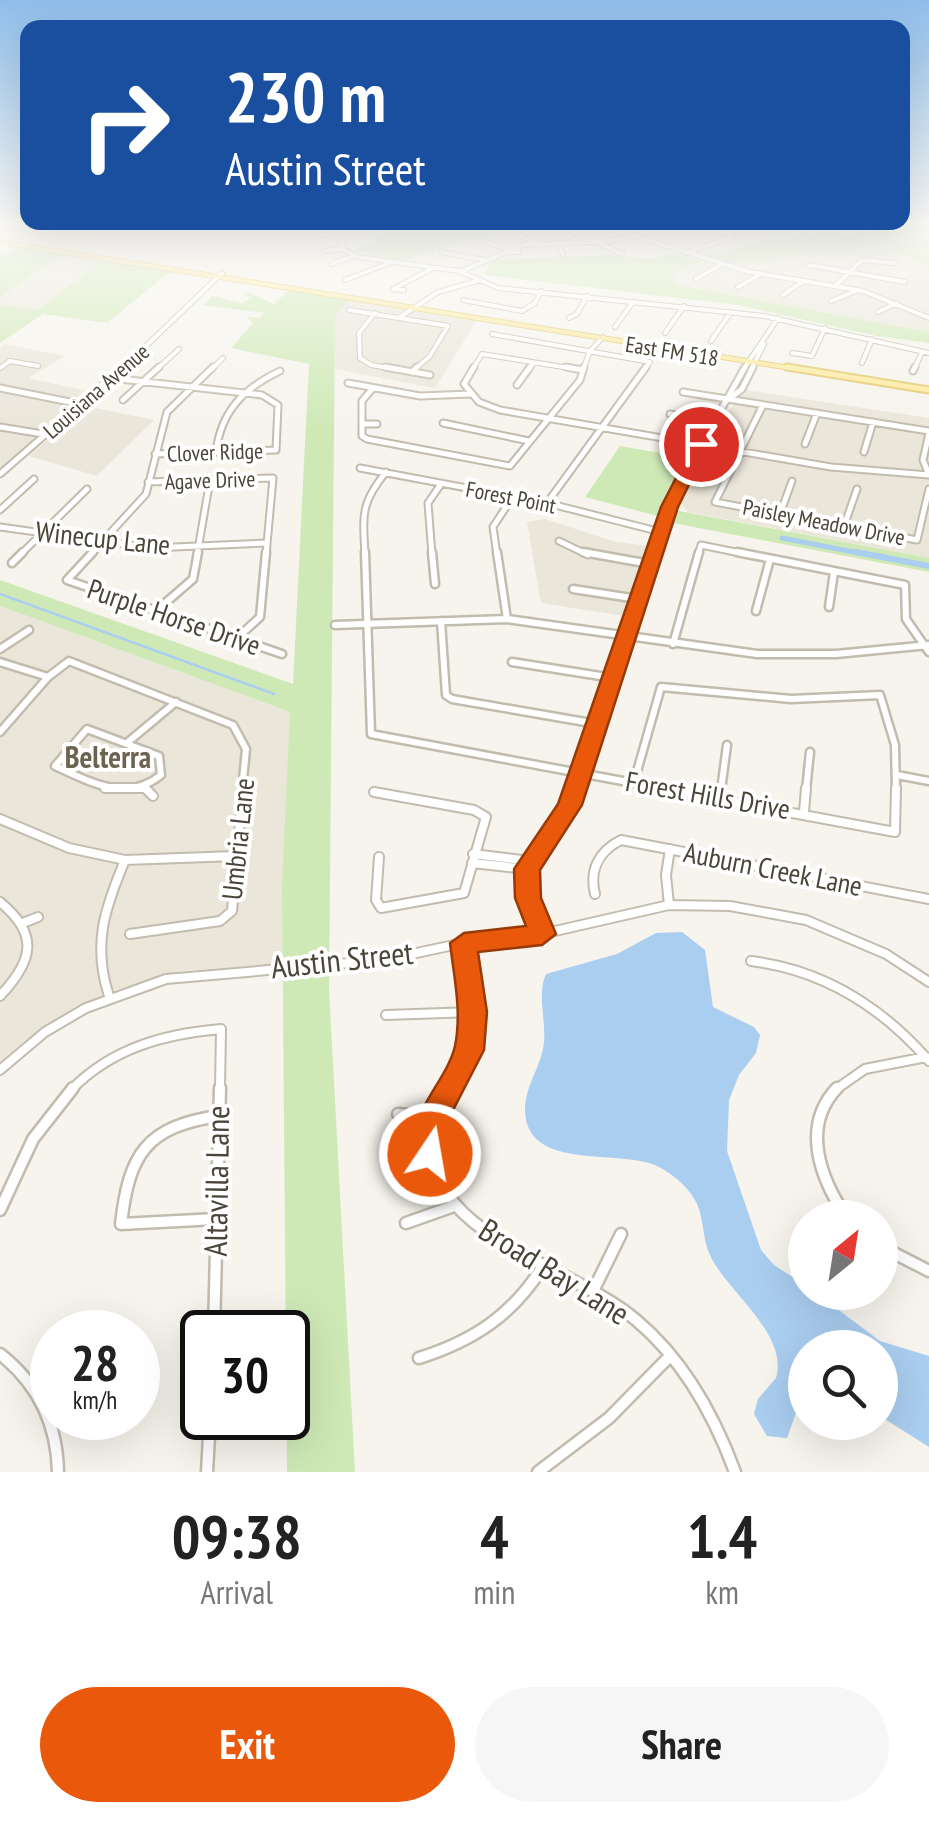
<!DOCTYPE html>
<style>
:root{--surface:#fff;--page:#f6f6f6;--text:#222;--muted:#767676;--accent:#ea580c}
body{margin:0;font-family:"PT Sans Narrow",sans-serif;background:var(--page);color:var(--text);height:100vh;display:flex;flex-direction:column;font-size:38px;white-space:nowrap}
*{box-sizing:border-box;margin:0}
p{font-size:32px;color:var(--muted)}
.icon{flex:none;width:55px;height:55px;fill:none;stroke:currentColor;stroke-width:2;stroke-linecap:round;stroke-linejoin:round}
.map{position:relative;height:1472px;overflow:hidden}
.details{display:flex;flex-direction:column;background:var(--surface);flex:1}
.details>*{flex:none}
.hud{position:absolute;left:20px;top:20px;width:890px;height:210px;border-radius:20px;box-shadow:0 10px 40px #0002;background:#1a4fa0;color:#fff;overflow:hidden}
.needle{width:65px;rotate:30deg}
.controls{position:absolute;left:788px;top:1200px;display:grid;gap:20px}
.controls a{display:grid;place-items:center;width:110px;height:110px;border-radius:50%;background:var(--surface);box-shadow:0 10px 40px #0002;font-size:50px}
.speed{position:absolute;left:30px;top:1310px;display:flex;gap:20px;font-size:50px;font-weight:700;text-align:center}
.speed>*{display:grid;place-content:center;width:130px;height:130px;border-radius:50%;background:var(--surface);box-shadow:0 10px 40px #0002;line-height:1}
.speed small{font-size:25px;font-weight:400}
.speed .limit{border:5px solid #111;border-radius:15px;background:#fff;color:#111}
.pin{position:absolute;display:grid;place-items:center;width:85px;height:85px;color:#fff;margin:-42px;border:5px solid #fff;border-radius:50%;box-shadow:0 2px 10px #0007}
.me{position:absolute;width:110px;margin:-55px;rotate:12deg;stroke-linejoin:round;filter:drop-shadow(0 0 8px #0008)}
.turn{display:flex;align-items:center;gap:35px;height:210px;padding:0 40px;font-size:45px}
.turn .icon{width:130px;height:130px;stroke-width:2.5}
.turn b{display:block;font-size:70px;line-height:85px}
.eta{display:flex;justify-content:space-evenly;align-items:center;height:170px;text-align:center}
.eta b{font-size:60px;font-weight:600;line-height:70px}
.cta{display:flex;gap:20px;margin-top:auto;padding:20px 40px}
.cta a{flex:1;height:115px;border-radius:60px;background:var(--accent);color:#fff;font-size:40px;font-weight:600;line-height:115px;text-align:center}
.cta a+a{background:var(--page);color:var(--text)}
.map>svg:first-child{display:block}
</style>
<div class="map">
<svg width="929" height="1472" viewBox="0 0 929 1472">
<rect width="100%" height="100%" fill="#f6f4ec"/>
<!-- residential -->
<path fill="#eae6da" d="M861,252L905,255L923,262L929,270V332L682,286L670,276L709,259L763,263L773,257Z
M66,253L108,258L38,310L0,305V297Z
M349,300L476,321L435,388L335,369V316Z
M5,344L65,356L28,378L91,392L0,471V348Z
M746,390L929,418V558L688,512L679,502L735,401Z
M86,406L154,420L97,476L29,456Z
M545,519L616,542L648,546L624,616L541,603L527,522Z
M0,606L290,712L282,964L182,971L118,989L61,1017L0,1065Z"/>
<!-- education -->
<path fill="#eeead6" d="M0,224H130L74,247L0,237Z"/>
<!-- green -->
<path fill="#cee9b6" d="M403,224H589V225L494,233L400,260L356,250Z
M866,224H929V270C906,239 810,256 773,257L763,263L701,261L670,276L682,286L929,332V343L877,336L738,305L485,275L491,260L606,255L653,259L672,253L695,259L769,239L875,234Z
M19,247L66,253L0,297V254Z
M104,259L172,270L107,323L43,314L0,343V305L38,310Z
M289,290L349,300L335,316L329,990L355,1472H287L282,885L290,712L0,606V580L293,684L309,364L231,348L253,323L247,317L259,318L264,313L203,305L212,296L242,303L251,298L243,295L248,292L274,304Z
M668,441L693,447L658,516L585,497L620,446L660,453Z
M674,510L929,558V572L673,523Z"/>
<!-- water -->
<path fill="#aacef0" d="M682,932L705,950L713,1007L754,1027L760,1035L756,1053L739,1075L729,1100L727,1151L761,1250L774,1265L805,1285V1292L816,1293L880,1341L929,1356V1447L880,1416V1348H805V1401L797,1410L787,1438L767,1436L754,1414L758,1399L776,1378C789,1334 727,1292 710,1255C701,1235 705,1214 693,1197C685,1184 672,1174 659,1167C622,1147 524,1174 525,1108C525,1088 539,1069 543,1049C548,1026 536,994 546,974L617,954L656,933Z"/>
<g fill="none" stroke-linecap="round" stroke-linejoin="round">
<!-- stream -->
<path stroke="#aacef0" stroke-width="2.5" d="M0,594L274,694"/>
<!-- canal-far1 -->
<path stroke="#aacef0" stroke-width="5" d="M782,538L869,555"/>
<!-- canal -->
<path stroke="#aacef0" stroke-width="6" d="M856,552L929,566"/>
<defs>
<path id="minor-far4" d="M368,224L341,243L344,250L359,257L459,271L498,288L764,316L929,353
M596,224L750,272L863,291L929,318
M696,224L733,235
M751,224L773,230
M835,224H882
M560,230L576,241
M809,232L849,229L851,224
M315,234L348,237
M516,234L536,243
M479,240L519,252H505
M557,243L563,254
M599,243L622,254
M324,251L343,249
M441,252L484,260
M686,253L732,237
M331,264L353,256
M809,265L905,282
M462,271L523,245L609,241L687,224
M696,279L720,265
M345,280L392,262
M836,285L862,260L895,263
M738,287L759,275
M404,290L393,289L433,268
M783,295L802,282
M463,300L522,311L535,303L541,291
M831,301L856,291
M349,310L448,326L430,356L414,370
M878,312L897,303
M375,313L359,333L360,358L371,365L400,370
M400,317L438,292L477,281
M569,318L577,314L587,296
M615,327L633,302
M665,333L684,306
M492,334L650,362L644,370
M711,341L731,312
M792,353L812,356L825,328
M862,363L872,339
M0,368L10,361L38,366
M121,370L222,273
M156,370L179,349
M211,370L223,358
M472,370L482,354L582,370
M529,370L533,364
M583,370L590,351L603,337
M743,370L778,318
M751,370L764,344
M914,370L922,352"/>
<path id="minor-far3" d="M385,367L430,375
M474,367L464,384L479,402L500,410L831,467L929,475
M566,367L583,370
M913,371L915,367
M412,372L417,367
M111,378L262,395L278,405L276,450L155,454
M348,383L420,396L470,394
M517,385L530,367
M0,388L80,404
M373,388L362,401V436L367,439L510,466L580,380L584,367
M683,392L929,431
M729,399L742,389L753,367
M123,400L159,367
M763,405L715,502L917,540L929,489
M670,414L715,421
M443,423L529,441
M363,424H377
M0,427L43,434
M929,433L923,460L929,475
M805,444L817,413
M216,452C221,411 244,388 280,371
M864,452L873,422
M360,468L547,503L661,532
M0,474L123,367
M148,482L273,478L266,555
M547,503L646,367
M0,510L34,479
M780,514L792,481
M844,526L857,489
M0,527L151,548L266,543
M559,541L588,555
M20,555L87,489
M90,555L146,494L167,412L213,367
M197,555L210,480
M365,555C363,515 360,504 386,472
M432,555L428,503L441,484
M497,555L493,527L512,498
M655,555L679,484L745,367
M698,555L701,545L750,555"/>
<path id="minor-far2" d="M93,552L67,580L282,654
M365,552L371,734L671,790
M432,552L435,584
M497,552L507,619
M583,552L650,564
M737,552L905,585L906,619L929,652
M12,563L23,552
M573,589L638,599
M829,607L834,572
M156,611L193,579L198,552
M756,611L770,559
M441,621L446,695L452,699L597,724
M335,625L507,619L757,654H836L929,645
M237,638L260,617L266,552
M673,644L699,552
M0,649L29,630
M0,662L48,677
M512,662L613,678
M87,729L159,756L161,775C126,803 91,782 55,766Z
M0,732L48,677L69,661L233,725L246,749L242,790
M128,742L176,702
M897,775L929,781
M634,782L661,687L791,699L880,695L895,745L896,790
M574,790L656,552
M721,790L727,745
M806,790L810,752"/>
<path id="minor-far1" d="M105,788H145
M145,788L153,796
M658,788L895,832L896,788
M374,792L474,810L486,817L464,893L381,908L376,900L379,857
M720,797L721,788
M804,812L806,788
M0,819L69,848L125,860L236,856
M473,854L530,861
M472,863L527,869
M595,894C589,870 599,851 621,840L929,899
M0,902C39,934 34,960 0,996
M669,905L666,875L670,849
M23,923L38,917
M130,934L220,921L232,911L243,788
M542,934C509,848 551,857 575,788
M751,961C824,970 881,1006 929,1061
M109,996C92,944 105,908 125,860
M386,1015L473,1012
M0,1070L45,1032L86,1008L166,979L384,960L463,943L542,934L669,905L730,906L806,920L886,954L929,982
M71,1090C112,1048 164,1034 221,1029L220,1090
M451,1090C477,1042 476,996 463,943
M835,1090L865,1069L926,1057"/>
<path id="minor" d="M452,1088C375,1227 559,1255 636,1320C684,1360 714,1415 735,1472
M837,1088C800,1127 821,1180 847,1218
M398,1114L433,1118
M0,1210L33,1139L73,1088
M216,1219L121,1224C129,1154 146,1127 218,1116
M406,1223L454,1206
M880,1246L929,1271
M594,1289L621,1234
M214,1332L220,1088
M0,1354C38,1384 57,1423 58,1472
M419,1358C473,1341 513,1315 543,1266
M32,1384L52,1367
M207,1472L210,1418
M538,1472L609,1418L670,1356"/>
<path id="major-far1" d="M0,242L803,370"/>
<path id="major" d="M787,367L929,390"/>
</defs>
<!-- minor-far4 casing -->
<use href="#minor-far4" stroke="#c1bcae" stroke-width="6"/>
<!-- minor-far3 casing -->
<use href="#minor-far3" stroke="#c1bcae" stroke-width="9"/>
<!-- minor-far2 casing -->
<use href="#minor-far2" stroke="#c1bcae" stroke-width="11"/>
<!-- minor-far1 casing -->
<use href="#minor-far1" stroke="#c1bcae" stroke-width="12"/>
<!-- minor casing -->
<use href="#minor" stroke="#c1bcae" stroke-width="15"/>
<!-- major-far1 casing -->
<use href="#major-far1" stroke="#e3c96c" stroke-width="6"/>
<!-- major casing -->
<use href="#major" stroke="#e3c96c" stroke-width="9"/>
<!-- minor-far4 -->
<use href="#minor-far4" stroke="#fff" stroke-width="4"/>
<!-- minor-far3 -->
<use href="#minor-far3" stroke="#fff" stroke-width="5"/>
<!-- minor-far2 -->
<use href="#minor-far2" stroke="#fff" stroke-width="6"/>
<!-- minor-far1 -->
<use href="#minor-far1" stroke="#fff" stroke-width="8"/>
<!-- minor -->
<use href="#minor" stroke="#fff" stroke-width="10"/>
<!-- major-far1 -->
<use href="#major-far1" stroke="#fdea9e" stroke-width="4"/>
<!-- major -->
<use href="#major" stroke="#fdea9e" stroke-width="5"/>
</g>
<!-- sky -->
<linearGradient id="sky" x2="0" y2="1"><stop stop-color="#8fbeeb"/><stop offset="0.52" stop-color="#fbfaf6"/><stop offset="1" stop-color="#fbfaf6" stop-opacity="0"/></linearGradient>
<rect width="929" height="430" fill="url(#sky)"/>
<!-- route -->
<path fill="#ea580c" stroke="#983908" stroke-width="2.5" d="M695,441L709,444L678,507L582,805L540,870L541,898L556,934L542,945L478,952L487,1012L484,1050L449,1118L441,1163L430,1168L418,1163C398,1121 446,1085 455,1046C462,1012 454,977 450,943L464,933L526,926L515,898L514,869L558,804L661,507Z"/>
<g text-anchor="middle" stroke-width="8" stroke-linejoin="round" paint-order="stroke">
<!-- far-street labels -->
<g font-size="22" fill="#4a4539" stroke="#fff">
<text transform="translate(672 351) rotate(9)" y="8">East FM 518</text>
<text transform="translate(96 391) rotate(-41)" y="8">Louisiana Avenue</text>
<text transform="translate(215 452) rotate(-2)" y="8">Clover Ridge</text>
<text transform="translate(210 480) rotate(-2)" y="8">Agave Drive</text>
<text transform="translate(511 497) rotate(11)" y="8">Forest Point</text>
<text transform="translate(824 522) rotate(11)" y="8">Paisley Meadow Drive</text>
</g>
<!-- street labels -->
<g font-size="28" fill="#4a4539" stroke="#fff">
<text transform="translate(103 538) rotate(6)" y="10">Winecup Lane</text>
<text transform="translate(174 617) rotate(19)" y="10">Purple Horse Drive</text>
<text transform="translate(708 795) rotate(10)" y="10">Forest Hills Drive</text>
<text transform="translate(238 839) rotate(-84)" y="10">Umbria Lane</text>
<text transform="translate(773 869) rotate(11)" y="10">Auburn Creek Lane</text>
</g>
<!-- neighbourhood labels -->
<g font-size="30" font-weight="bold" fill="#6d6450" stroke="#fff">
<text x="108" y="768">Belterra</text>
</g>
<!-- near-street labels -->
<g font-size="32" fill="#4a4539" stroke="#fff">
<text transform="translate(342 960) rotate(-6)" y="11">Austin Street</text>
<text transform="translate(217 1181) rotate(-89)" y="11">Altavilla Lane</text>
<text transform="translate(554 1272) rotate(32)" y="11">Broad Bay Lane</text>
</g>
</g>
</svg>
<div class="controls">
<a><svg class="needle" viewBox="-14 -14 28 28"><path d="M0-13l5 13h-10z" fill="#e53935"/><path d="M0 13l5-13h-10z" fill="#767676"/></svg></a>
<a><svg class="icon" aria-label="search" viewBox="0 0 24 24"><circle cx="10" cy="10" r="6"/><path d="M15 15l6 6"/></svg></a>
</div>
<div class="speed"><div>28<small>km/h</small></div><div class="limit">30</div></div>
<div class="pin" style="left:701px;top:444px;background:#d93025"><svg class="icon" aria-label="arrive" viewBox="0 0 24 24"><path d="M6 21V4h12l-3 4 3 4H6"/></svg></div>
<svg class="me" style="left:430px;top:1154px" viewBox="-20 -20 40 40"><circle r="17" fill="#ea580c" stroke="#fff" stroke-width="3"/><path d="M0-11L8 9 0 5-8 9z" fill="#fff"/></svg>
<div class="hud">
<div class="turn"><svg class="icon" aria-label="right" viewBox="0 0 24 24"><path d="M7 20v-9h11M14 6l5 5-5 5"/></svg><div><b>230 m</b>Austin Street</div></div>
</div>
</div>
<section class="details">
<div class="eta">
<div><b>09:38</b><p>Arrival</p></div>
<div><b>4</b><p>min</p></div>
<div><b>1.4</b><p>km</p></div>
</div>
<div class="cta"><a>Exit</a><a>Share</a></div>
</section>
